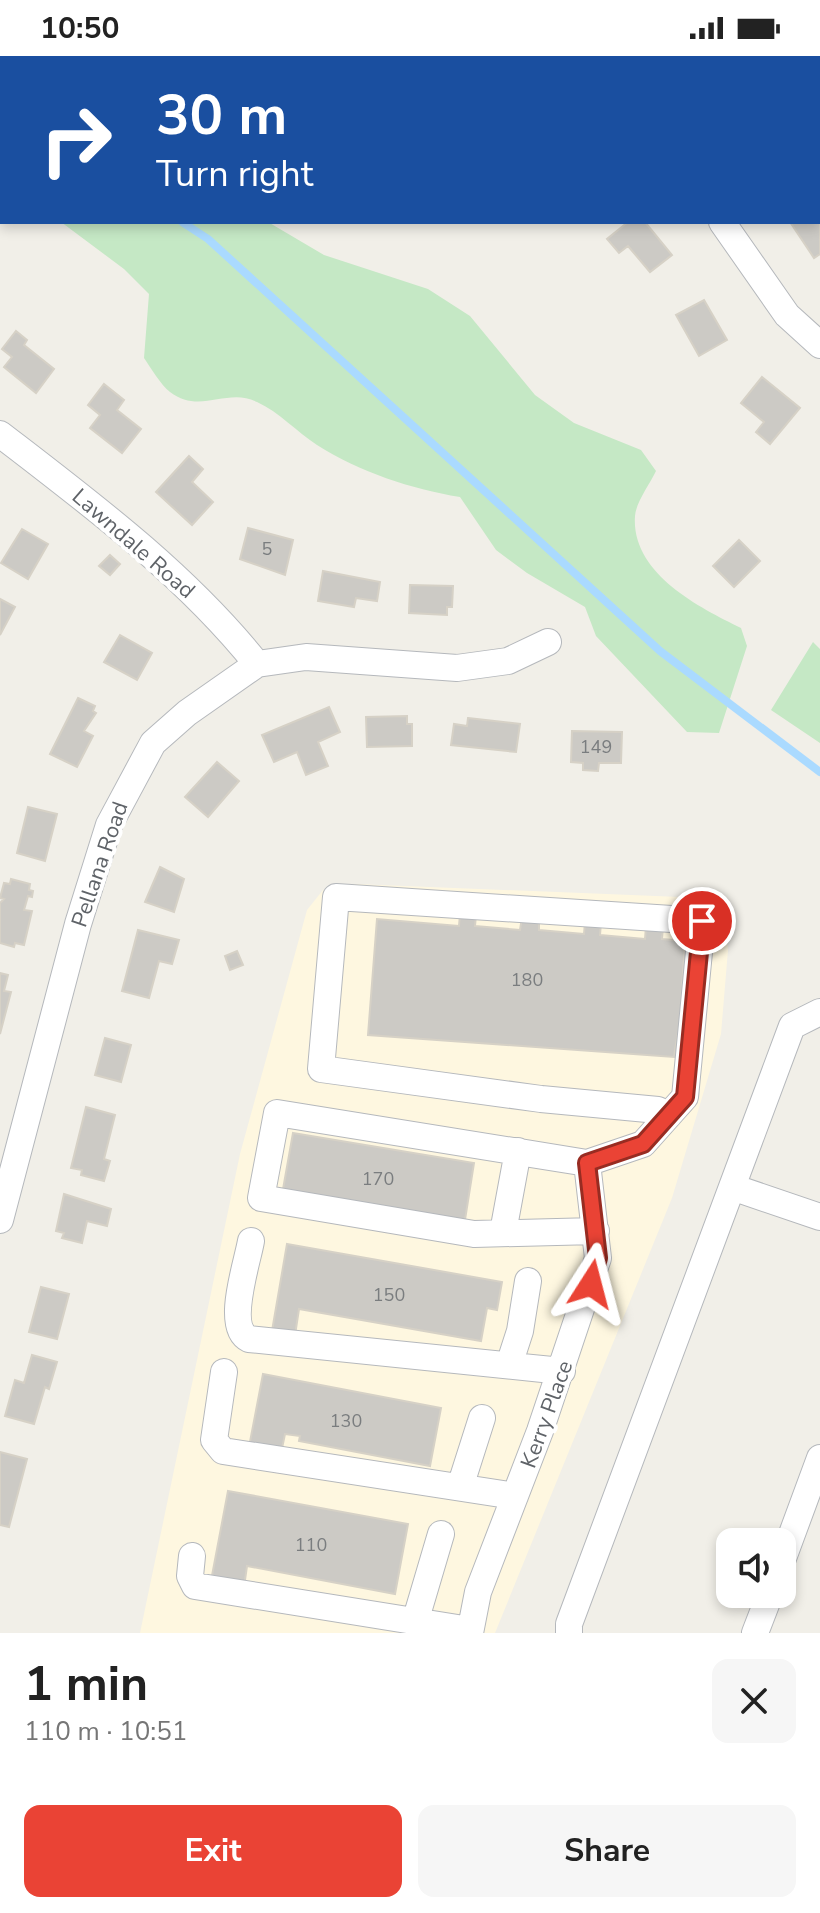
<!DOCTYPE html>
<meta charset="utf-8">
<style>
:root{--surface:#fff;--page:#f6f6f6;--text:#222;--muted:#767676;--accent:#ea4335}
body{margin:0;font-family:"Nunito Sans",sans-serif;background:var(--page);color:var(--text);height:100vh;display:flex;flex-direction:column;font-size:30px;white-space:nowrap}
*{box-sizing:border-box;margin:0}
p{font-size:26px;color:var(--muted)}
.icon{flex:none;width:44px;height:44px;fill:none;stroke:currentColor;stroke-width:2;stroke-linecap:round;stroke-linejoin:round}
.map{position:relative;height:1577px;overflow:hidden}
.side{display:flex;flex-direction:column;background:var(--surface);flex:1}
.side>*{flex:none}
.hud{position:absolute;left:0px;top:0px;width:820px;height:168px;box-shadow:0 4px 12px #0003;background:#1a4fa0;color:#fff;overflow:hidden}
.controls{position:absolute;left:716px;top:1472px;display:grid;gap:16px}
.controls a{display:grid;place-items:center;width:80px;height:80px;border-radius:16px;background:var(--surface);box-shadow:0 4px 12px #0003;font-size:40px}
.pin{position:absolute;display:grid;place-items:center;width:68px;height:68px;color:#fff;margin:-34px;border:4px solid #fff;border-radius:50%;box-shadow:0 2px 8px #0007}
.me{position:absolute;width:88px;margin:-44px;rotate:9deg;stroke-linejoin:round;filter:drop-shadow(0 0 6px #0008)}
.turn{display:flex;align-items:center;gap:28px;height:168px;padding:0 24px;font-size:36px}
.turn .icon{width:104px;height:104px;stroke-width:2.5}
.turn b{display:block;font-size:56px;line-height:68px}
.round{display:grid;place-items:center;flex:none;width:84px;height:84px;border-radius:16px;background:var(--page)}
.headline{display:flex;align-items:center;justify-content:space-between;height:136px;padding:0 24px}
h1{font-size:48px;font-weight:700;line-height:60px}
.button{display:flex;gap:16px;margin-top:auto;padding:16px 24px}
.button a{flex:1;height:92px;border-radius:16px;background:var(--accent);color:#fff;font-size:32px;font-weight:700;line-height:92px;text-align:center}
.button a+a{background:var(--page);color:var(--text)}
.status{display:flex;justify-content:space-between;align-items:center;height:56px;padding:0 40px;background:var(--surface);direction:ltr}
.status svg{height:22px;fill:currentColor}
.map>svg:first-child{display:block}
</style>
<div class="status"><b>10:50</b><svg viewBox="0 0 49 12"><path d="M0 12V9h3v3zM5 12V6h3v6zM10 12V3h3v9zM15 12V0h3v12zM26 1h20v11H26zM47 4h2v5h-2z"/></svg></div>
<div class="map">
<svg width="820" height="1577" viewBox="0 0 820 1577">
<rect width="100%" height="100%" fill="#f1efe8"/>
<!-- commercial -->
<path fill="#fef7e0" d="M355,828L705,842L724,858L728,894L721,978L672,1142L495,1577H140L240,1098L307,854L323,834Z"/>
<!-- green -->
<path fill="#c5e8c5" d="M61,166H268L324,199L428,233L470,260L535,339L574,367L641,394L656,415C650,428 636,446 635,460C631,517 698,551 741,572L747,590L719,677L687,676L596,580L585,551L527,517L496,494L460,441C411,433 360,416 317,389C297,376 279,356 257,346C227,331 200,359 170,336C160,328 151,312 144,302L149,238L124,213Z
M813,586L820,593V687L771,654Z"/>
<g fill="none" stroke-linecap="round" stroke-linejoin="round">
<!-- stream -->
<path stroke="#aadaff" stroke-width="8" d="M0,48L2,50
M182,166L208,183L660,595L820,716"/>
</g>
<!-- building -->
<path fill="#cccac5" stroke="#d6d1c6" stroke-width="2" d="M820,137V198L814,202L790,166H818Z
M628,166H645L672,199L650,216L628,190L619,197L607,183Z
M704,244L727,284L699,300L676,259Z
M16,275L27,284L24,289L54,313L36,337L4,311L12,301L2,293Z
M762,321L800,352L770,388L756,376L764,366L741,347Z
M104,328L124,344L117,354L141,373L122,397L90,372L100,359L88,349Z
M189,400L203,413L192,426L213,446L192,469L156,436Z
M248,472L293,484L285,519L240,503Z
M22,473L48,488L28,523L1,507Z
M739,484L760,505L734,531L713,510Z
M110,499L120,508L110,519L99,510Z
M323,515L380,526L377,545L356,542L354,551L318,545Z
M410,529L453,530L452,551H447V559L409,557Z
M0,543L15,551L0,579Z
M120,579L152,597L137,624L104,606Z
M78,642L95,650L93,655L96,657L84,675L93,680L77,711L50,698Z
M329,651L340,676L318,686L328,710L306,719L297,696L274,706L262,679Z
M407,660V668H412V690L367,691L366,661Z
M468,662L520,668L516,696L451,689L454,668L467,670Z
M572,675L622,676L621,707H599L598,715L583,714V707L571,706Z
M217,706L239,725L208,761L185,741Z
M28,751L57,758L45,805L17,797Z
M160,811L184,823L174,856L145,846Z
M11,823L30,828L29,834L33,835L32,841L28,840L24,854L32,855L24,889L15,887L14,891L0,887V847L4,843L0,842L4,827L10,828Z
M460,858L476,859L475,870L520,874L522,861L539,862V874L584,878L585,866L601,867L600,879L645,883L646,870L663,871L662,883L685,885L680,964L674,1001L368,979L377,863L459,870Z
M138,874L179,884L172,908L159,905L149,942L122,935Z
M237,895L243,909L230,914L225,900Z
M0,917L8,919L4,935L11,936L0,978Z
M105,982L131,989L121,1026L95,1019Z
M86,1051L115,1059L104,1103L110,1105L104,1125L81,1119L82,1114L71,1112Z
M293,1077L474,1107L464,1170L282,1139Z
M64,1138L111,1153L107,1170L87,1165L82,1187L62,1182L64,1177L56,1175Z
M287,1188L502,1226L497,1254L487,1252L481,1285L299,1253L295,1279L272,1275Z
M41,1231L69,1238L57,1283L29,1276Z
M32,1299L57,1306L49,1333L45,1331L34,1368L5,1360L15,1324L24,1327Z
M263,1318L441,1352L430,1410L299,1385L300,1380L285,1378L281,1397L249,1391Z
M0,1396L27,1403L9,1471L0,1469Z
M228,1435L408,1468L395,1538L247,1510L244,1531L211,1525Z"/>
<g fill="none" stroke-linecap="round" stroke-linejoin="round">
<defs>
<path id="minor" d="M481,0L489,2
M722,166L787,259L820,289
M0,378C91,448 185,518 257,608
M587,1107L277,1057L261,1142L474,1178L596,1175
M732,1131L820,1161
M0,1164L78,868L109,769L153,687L187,657L257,608L306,601L457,612L508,605L548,586
M503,1176L518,1095
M251,1185C247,1208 225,1271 249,1283L562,1315
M509,1309L520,1275L528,1225
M224,1316L214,1384L223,1395L515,1440
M460,1431L482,1362
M192,1500L190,1520L195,1530L470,1574
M782,1505L820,1402
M415,1566L441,1478
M470,1577L478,1536L540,1375L598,1202L587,1107L643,1088L685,1041L702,865L336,841L321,1013L541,1043L658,1054L669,1059
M569,1577V1568L792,970L820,956
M755,1577L770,1538"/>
</defs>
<!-- minor casing -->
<use href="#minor" stroke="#b5b8bc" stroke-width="28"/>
<!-- minor -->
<use href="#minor" stroke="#fff" stroke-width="26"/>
</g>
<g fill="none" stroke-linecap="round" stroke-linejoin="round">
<defs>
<path id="route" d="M591,1228L598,1202L587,1107L643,1088L685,1041L702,865"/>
</defs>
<!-- route casing -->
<use href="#route" stroke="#982c22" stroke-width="20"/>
<!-- route -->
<use href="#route" stroke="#ea4335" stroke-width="14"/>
</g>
<g text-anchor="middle" stroke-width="8" stroke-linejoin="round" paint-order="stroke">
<!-- number labels -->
<g font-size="18" fill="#7a7d7f">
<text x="267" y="499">5</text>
<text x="596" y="697">149</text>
<text x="527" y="930">180</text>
<text x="378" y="1129">170</text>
<text x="389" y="1245">150</text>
<text x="346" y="1371">130</text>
<text x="311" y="1495">110</text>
</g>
<!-- street labels -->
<g font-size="22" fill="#5f6368" stroke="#fff">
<text transform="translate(134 487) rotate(41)" y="8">Lawndale Road</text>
<text transform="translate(99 808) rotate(-71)" y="8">Pellana Road</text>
<text transform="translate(546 1358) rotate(-70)" y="8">Kerry Place</text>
</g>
</g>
</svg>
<div class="controls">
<a><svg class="icon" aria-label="sound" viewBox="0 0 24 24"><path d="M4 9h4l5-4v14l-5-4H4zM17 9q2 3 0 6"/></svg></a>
</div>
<div class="pin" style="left:702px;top:865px;background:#d93025"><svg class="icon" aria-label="arrive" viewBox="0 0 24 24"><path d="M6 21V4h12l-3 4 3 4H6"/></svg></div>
<svg class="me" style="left:591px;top:1228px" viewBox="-20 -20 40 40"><path d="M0-17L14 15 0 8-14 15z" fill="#ea4335" stroke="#fff" stroke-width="4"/></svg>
<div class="hud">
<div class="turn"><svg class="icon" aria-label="right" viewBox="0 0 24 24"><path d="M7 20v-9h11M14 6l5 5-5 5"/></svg><div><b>30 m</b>Turn right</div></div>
</div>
</div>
<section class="side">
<div class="headline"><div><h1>1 min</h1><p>110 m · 10:51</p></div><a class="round"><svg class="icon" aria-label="close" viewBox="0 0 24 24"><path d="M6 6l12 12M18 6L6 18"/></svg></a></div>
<div class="button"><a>Exit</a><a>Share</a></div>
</section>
